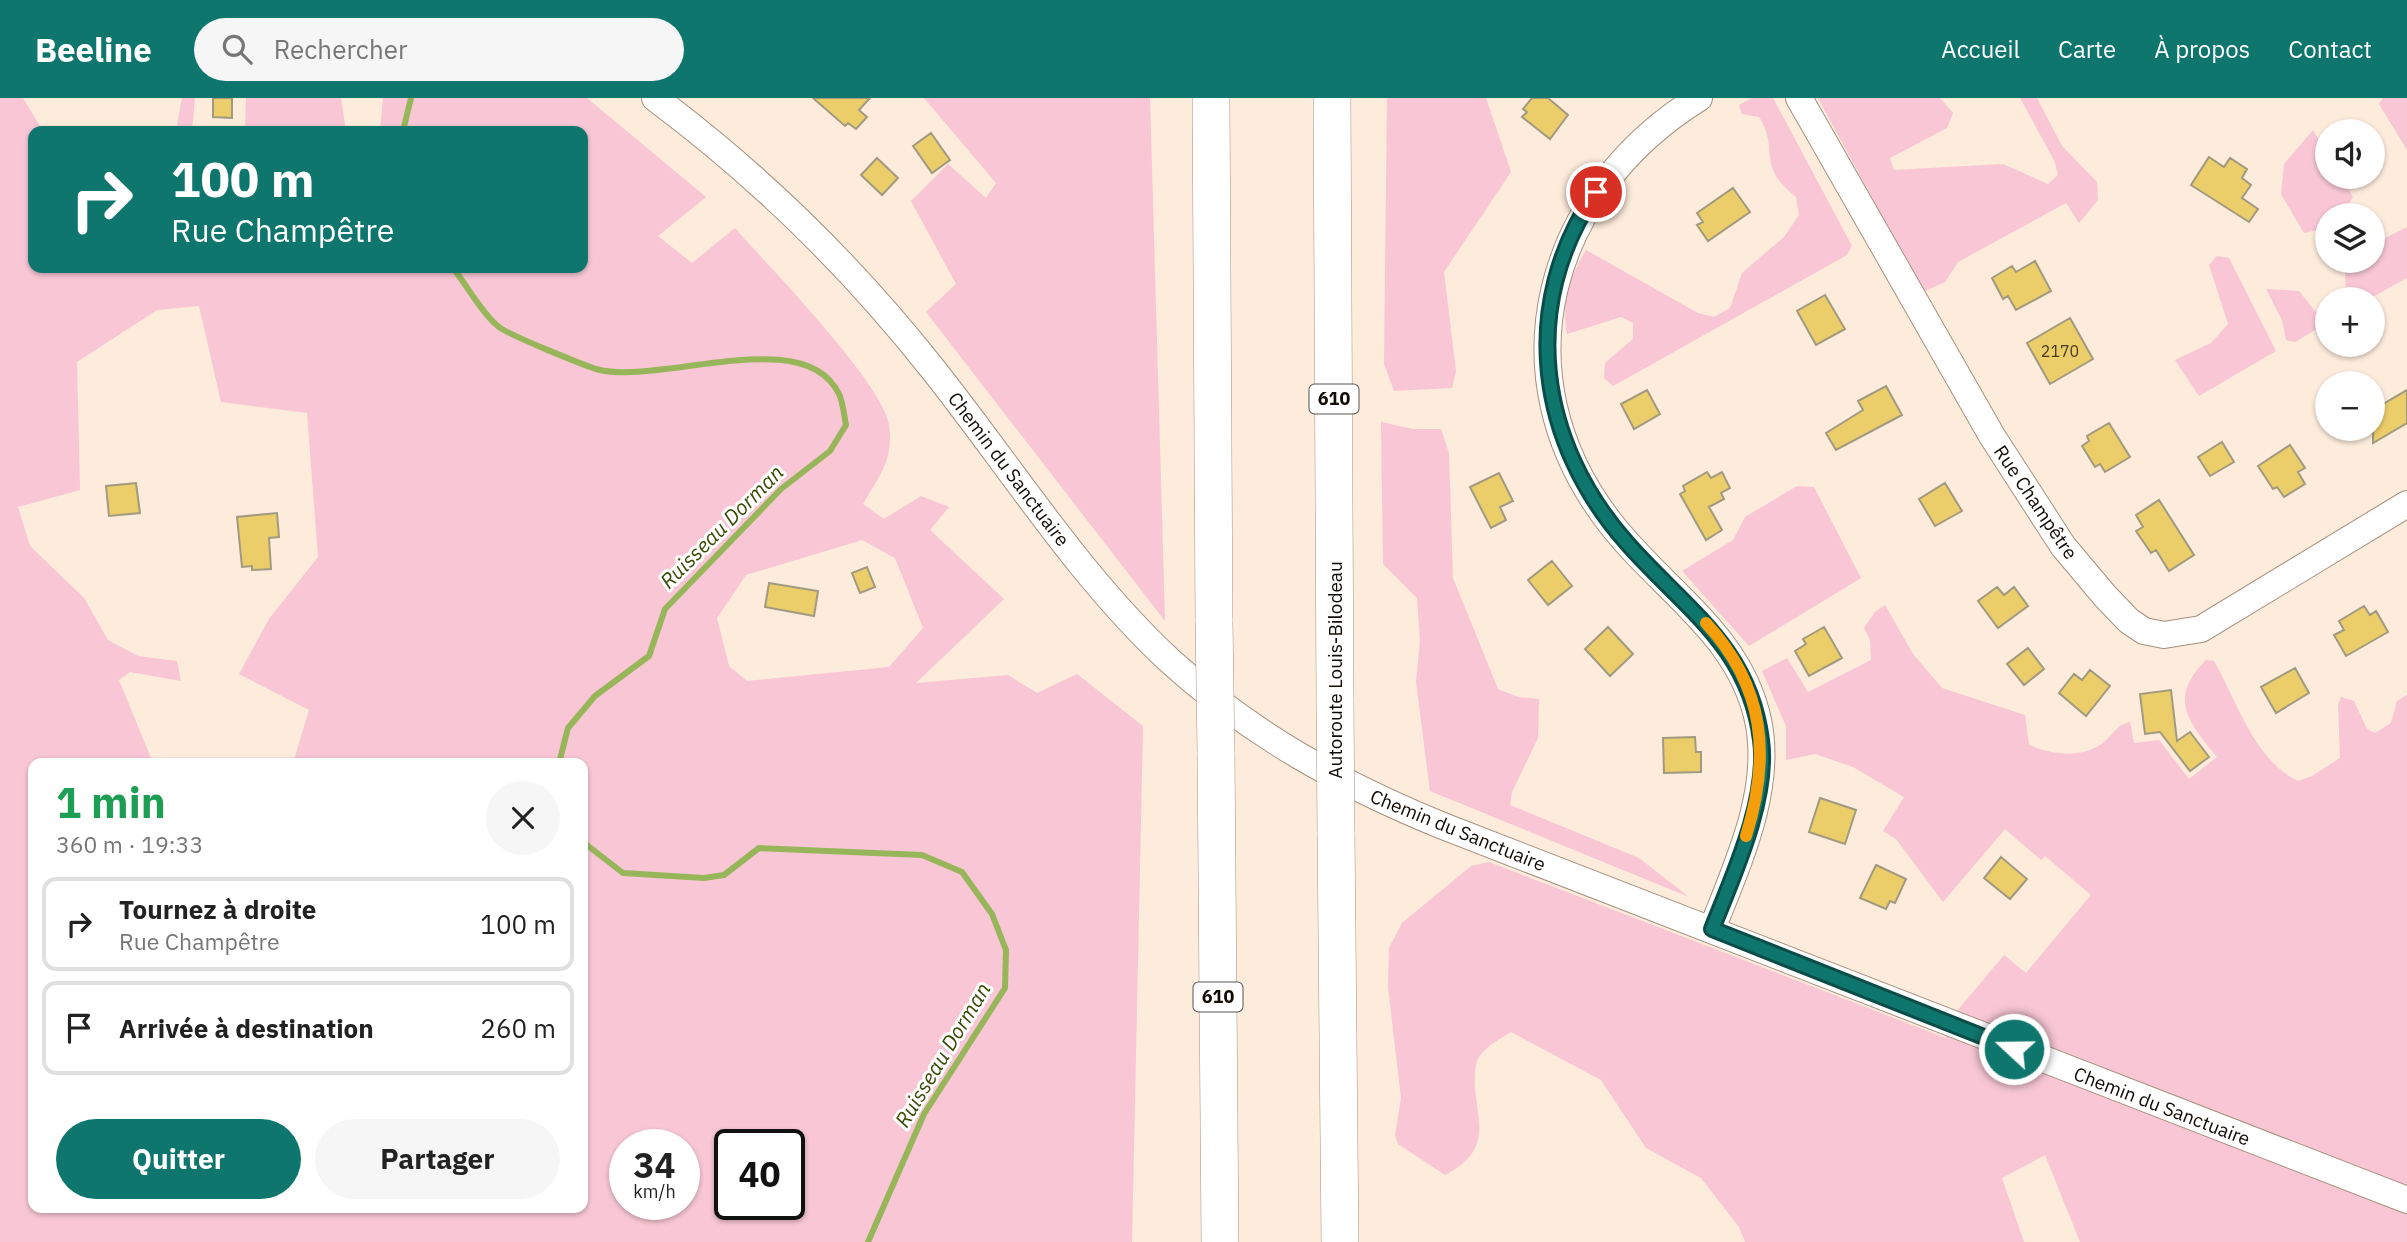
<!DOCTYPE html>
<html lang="fr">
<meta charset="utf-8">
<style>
:root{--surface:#fff;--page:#f6f6f6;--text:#222;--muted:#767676;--line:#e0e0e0;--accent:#0f766e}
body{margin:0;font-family:"IBM Plex Sans",sans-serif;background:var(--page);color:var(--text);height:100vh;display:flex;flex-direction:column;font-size:26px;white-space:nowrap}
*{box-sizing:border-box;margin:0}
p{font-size:23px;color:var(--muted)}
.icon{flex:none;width:38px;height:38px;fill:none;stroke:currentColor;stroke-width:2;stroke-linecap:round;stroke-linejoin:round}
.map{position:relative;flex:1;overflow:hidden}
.details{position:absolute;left:28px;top:660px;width:560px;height:455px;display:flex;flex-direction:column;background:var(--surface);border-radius:14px;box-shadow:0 2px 5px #0004}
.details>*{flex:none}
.top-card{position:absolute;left:28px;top:28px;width:560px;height:147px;border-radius:14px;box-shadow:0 2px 5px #0004;background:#0f766e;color:#fff;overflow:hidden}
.fabs{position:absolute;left:2315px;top:21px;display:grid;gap:14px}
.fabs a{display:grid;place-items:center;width:70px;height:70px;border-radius:50%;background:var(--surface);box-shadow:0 2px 5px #0004;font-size:35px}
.speed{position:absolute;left:609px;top:1031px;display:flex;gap:14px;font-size:35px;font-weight:700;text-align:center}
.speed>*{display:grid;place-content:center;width:91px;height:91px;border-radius:50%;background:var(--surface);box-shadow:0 2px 5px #0004;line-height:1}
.speed small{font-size:18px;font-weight:400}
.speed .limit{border:4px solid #111;border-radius:10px;background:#fff;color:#111}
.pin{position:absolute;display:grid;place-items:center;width:60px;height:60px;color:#fff;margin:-30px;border:4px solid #fff;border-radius:50%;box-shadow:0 2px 7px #0007}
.me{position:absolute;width:77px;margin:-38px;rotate:291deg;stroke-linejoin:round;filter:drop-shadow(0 0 5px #0008)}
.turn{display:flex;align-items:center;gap:24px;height:147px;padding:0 28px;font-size:32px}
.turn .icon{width:91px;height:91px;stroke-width:2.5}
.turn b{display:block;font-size:49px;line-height:60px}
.round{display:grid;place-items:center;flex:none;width:74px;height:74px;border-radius:37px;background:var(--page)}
.summary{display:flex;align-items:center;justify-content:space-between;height:119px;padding:0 28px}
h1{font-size:42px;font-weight:800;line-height:52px;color:#1e9e55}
.button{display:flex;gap:14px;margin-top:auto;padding:14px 28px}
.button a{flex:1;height:80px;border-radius:42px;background:var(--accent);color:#fff;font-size:28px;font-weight:800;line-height:80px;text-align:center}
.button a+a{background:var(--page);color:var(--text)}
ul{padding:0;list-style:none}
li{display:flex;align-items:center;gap:21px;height:94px;margin:0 14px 10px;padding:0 14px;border:4px solid var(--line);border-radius:14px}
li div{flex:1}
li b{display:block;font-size:26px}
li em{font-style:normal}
header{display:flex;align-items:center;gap:42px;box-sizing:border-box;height:98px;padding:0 35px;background:var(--accent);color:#fff}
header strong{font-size:33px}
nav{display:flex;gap:38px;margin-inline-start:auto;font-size:24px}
.search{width:490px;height:63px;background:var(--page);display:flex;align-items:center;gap:18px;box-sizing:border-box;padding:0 24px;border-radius:38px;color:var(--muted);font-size:26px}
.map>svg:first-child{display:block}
</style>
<header>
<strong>Beeline</strong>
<div class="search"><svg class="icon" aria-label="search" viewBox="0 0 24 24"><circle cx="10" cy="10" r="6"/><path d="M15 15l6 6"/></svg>Rechercher</div>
<nav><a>Accueil</a><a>Carte</a><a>À propos</a><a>Contact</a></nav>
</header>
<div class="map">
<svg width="2407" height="1144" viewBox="0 0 2407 1144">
<rect width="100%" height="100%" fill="#fdebdb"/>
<!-- green -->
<path fill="#f8c6d4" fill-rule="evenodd" d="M0,0H23L43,33H33V170H583V33H380L383,0H587L706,99L658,138L692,165L735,130C768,168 883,285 889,327C894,363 879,378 863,406L884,421L921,398L949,409L930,432L1004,501L916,585L1008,577L1037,595L1077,576L1143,628L1132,1144H0ZM199,208L221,304L307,315L318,459L269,521L239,576L309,612L293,665H583V1110H33V665H153L119,582L130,574L181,583L177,563L138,558L108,542L84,500L30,448L18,409L80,392L77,264L157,212ZM862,442L895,460L923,530L889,569L747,583L729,568L717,520L746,477ZM625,1046H684V1106H625ZM730,1046H789V1106H730Z
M182,0H195L192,33H176Z
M246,0H341L346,33H245Z
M924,0H1150L1165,523L926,214L956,186L911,103L948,66L986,100L996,85Z
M1387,0H1486L1511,74L1444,174L1456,273L1452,290L1394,293L1384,266Z
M1752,0H1773L1852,148L1847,157L1613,288L1604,280L1605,265L1633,241V225L1621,219L1567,236C1561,203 1569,180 1586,152L1698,215L1714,219L1730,210L1742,175L1784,139L1799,117L1796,99C1755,67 1780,51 1759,19L1742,16L1739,7Z
M1818,0H1940L1953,15L1947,30L1890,60L1894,72L2003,66L2048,86L2058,77L2054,62L2020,0H2037L2062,48L2097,84L2098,102L2079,125L2066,105L1958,164L1945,184L1923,194Z
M2383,0H2407V52L2379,6Z
M2313,32L2327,56L2328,79H2341L2353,99L2342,117H2328L2327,130L2304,135L2281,96L2284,66Z
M2407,129V180L2369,201H2346L2345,173H2362L2379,156L2385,140Z
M2217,158L2229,160L2276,253L2199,298L2175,262L2211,245L2228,226L2209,167Z
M2266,191L2299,193L2319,218L2327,213V225L2295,244L2286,242L2282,222Z
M1381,324L1413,331H1441L1449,355L1453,480L1498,591L1518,599L1539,601L1538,640L1512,694L1510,707L1639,760L1689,799L1430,693L1416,584L1420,543L1417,500L1383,466Z
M1797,388L1814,389L1861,480L1749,548L1682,473L1733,442L1745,419Z
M1885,507L1913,556L1942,590L2025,617L2029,647C2052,657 2083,661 2104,644C2113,636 2118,626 2130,624L2134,645L2159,642L2189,681L2217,659C2189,624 2167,601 2206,562L2214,563C2237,603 2254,662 2298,683L2312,678L2340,660L2338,607L2341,599L2354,603L2367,631L2375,635L2391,625L2397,603L2407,597V1144H2080L2045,1057L2002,1080L2024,1144H1745L1739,1129L1701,1080L1646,1050L1601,982L1511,934C1499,942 1479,951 1476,967C1468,1012 1503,1047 1445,1077L1398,1046L1395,1037L1401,1000L1388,889L1389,850L1402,825L1471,768L1489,764L1946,940L1957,913L2004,857L2026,875L2091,797L2045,758L2041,762L2005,731L1943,804L1896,741L1883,733L1904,699L1853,669L1815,656L1786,662V628L1762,573L1787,560L1808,594L1871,562L1870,542L1864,530L1875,514Z"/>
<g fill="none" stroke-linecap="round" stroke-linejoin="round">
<!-- stream -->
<path stroke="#97b65a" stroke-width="6" d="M403,33L411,0
M453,170C466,186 483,217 499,229C509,237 581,266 596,271C657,289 804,224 839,296C843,304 844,317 846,327L830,353L781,391L665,511L649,558L595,598L568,630L559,665
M583,744L623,775L704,780L724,777L759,750L922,757L962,774L992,816L1006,852L1005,890L924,1016L868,1144"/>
</g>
<!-- building -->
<path fill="#ebce69" stroke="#a19a81" stroke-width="2" d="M213,0H232V20L213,19Z
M813,0H870L859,12L867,19L856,31L848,25L845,28Z
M1532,0H1548L1568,17L1550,41L1522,19L1527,14L1523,11Z
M931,35L950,62L932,75L913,48Z
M2209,59L2224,69L2230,60L2247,71L2242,80L2251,87L2242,100L2258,111L2249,124L2191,87Z
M877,60L898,80L882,97L861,77Z
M1733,90L1750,114L1708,143L1697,127L1703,124L1697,115Z
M2035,163L2051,193L2016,212L2008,198L2003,201L1992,180L2012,168L2016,174Z
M1825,197L1845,231L1816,247L1797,213Z
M2070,220L2093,261L2050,286L2027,245Z
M1886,288L1902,317L1836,352L1826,335L1863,312L1858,303Z
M1647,292L1660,316L1634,331L1621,306Z
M2407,292V325L2373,345V312Z
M2109,325L2130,359L2105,374L2100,366L2095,369L2082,348L2089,343L2087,338Z
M2222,344L2234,364L2210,378L2198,359Z
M2290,347L2305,370L2298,374L2305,386L2284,399L2277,389L2273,391L2258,368Z
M1707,374L1711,380L1722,374L1730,390L1721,395L1724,401L1709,409L1722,432L1706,442L1680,396L1685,393L1683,388Z
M1499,375L1513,403L1500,409L1506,422L1491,430L1470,389Z
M136,385L140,415L109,418L106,388Z
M1945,385L1962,413L1935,428L1919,401Z
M2159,402L2194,457L2169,473L2156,452L2151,455L2136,433L2143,429L2136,417Z
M277,415L279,439L269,440L271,471L252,472V468L242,469L237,419Z
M1552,463L1572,488L1548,507L1528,482Z
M867,469L875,489L860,495L852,475Z
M769,485L818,493L814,518L765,509Z
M1997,489L2004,497L2014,489L2028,508L1998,530L1978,503Z
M2364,508L2370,517L2376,513L2388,534L2346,558L2334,537L2344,532L2339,523Z
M1608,529L1633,556L1610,578L1585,551Z
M1824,529L1842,560L1809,578L1795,553L1806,546L1803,541Z
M2028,550L2044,571L2024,587L2007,566Z
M2295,570L2309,595L2276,615L2261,589Z
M2090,572L2110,588L2086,618L2059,595L2074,576L2082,582Z
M2171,592L2177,643L2190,634L2209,659L2190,673L2160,634L2145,636L2140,596Z
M1695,639L1696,654H1701V674L1664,675L1663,640Z
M1820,700L1856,712L1845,746L1809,734Z
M2001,759L2027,781L2010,801L1984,780Z
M1876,767L1906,781L1895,805L1890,803L1886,811L1860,800Z"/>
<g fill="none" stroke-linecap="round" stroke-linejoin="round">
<defs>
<path id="minor" d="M655,0C758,77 852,169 932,270C1010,368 1077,476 1169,562C1250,636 1342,687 1443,728L2407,1102
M1699,0C1547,94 1496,275 1608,422C1659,490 1739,534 1758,622C1773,692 1737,767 1712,831
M1799,0L1992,338L2063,448L2105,498L2129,523L2144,533L2164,537L2201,531L2407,406"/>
<path id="highway" d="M1211,0L1214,523
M1332,0L1335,603
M1216,654L1220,1144
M1336,735L1340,1144"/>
</defs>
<!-- minor casing -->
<use href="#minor" stroke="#a6917f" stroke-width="28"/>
<!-- highway casing -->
<use href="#highway" stroke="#a6917f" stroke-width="38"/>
<!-- minor -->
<use href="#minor" stroke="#fff" stroke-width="26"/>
<!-- highway -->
<use href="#highway" stroke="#fff" stroke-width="37"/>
<defs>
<path id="highway-bridge" d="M1214,523L1216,654
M1335,603L1336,735"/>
</defs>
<!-- highway-bridge casing -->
<use href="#highway-bridge" stroke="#a6917f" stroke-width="38" stroke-linecap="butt"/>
<!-- highway-bridge -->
<use href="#highway-bridge" stroke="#fff" stroke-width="37"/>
</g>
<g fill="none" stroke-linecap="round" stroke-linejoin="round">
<defs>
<path id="route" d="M1596,94C1518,208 1538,345 1627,445C1685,511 1749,548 1761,642C1769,700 1733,778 1712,831L2014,951"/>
</defs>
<!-- route casing -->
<use href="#route" stroke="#0a4d48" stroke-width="18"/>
<!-- route -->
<use href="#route" stroke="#0f766e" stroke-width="12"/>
<!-- slow -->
<path stroke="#f59e0b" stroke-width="12" d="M1706,525C1765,589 1771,658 1746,738"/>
</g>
<g text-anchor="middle" stroke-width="6" stroke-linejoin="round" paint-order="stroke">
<!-- number labels -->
<g font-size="16" fill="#483b1e">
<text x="2060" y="259">2170</text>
</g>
<!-- shield labels -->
<g fill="#fff" stroke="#585450" stroke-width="2">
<rect x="1309.5" y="286.5" width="49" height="29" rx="5"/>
<rect x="1193.5" y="884.5" width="49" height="29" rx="5"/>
</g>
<g font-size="18" font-weight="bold" fill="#110a05">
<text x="1334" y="307">610</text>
<text x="1218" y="905">610</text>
</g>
<!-- street labels -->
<g font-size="19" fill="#110a05" stroke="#fff">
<text transform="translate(1009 371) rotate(53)" y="7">Chemin du Sanctuaire</text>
<text transform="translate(2036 404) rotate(56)" y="7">Rue Champêtre</text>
<text transform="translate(1335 572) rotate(-90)" y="7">Autoroute Louis-Bilodeau</text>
<text transform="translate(1458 732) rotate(22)" y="7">Chemin du Sanctuaire</text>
<text transform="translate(2162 1008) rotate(21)" y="7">Chemin du Sanctuaire</text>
</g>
<!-- water labels -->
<g font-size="21" font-style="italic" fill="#384b04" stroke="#fff">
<text transform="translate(722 429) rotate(-45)" y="7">Ruisseau Dorman</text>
<text transform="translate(943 957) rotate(-59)" y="7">Ruisseau Dorman</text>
</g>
</g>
</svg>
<div class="fabs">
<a><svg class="icon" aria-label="sound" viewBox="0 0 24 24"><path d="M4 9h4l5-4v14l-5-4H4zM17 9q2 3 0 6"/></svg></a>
<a><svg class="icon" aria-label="layers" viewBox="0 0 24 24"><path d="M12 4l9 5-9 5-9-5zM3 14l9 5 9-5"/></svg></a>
<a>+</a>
<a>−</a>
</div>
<div class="speed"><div>34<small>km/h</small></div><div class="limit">40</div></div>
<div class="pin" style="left:1596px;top:94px;background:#d93025"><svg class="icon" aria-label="arrive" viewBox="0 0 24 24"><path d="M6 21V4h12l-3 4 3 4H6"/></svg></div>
<svg class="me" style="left:2014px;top:951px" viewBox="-20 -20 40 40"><circle r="17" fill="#0f766e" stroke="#fff" stroke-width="3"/><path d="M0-11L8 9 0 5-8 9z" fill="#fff"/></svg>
<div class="top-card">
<div class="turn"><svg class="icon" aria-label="right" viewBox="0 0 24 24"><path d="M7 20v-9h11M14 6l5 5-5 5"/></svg><div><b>100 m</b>Rue Champêtre</div></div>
</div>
<section class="details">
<div class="summary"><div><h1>1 min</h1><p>360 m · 19:33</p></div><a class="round"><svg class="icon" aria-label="close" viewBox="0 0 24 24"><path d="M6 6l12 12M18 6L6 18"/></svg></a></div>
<ul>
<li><svg class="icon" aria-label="right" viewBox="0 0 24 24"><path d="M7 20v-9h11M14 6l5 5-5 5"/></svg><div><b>Tournez à droite</b><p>Rue Champêtre</p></div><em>100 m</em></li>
<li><svg class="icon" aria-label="arrive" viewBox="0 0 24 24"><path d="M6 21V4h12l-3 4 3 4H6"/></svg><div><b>Arrivée à destination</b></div><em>260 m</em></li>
</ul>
<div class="button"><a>Quitter</a><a>Partager</a></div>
</section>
</div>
